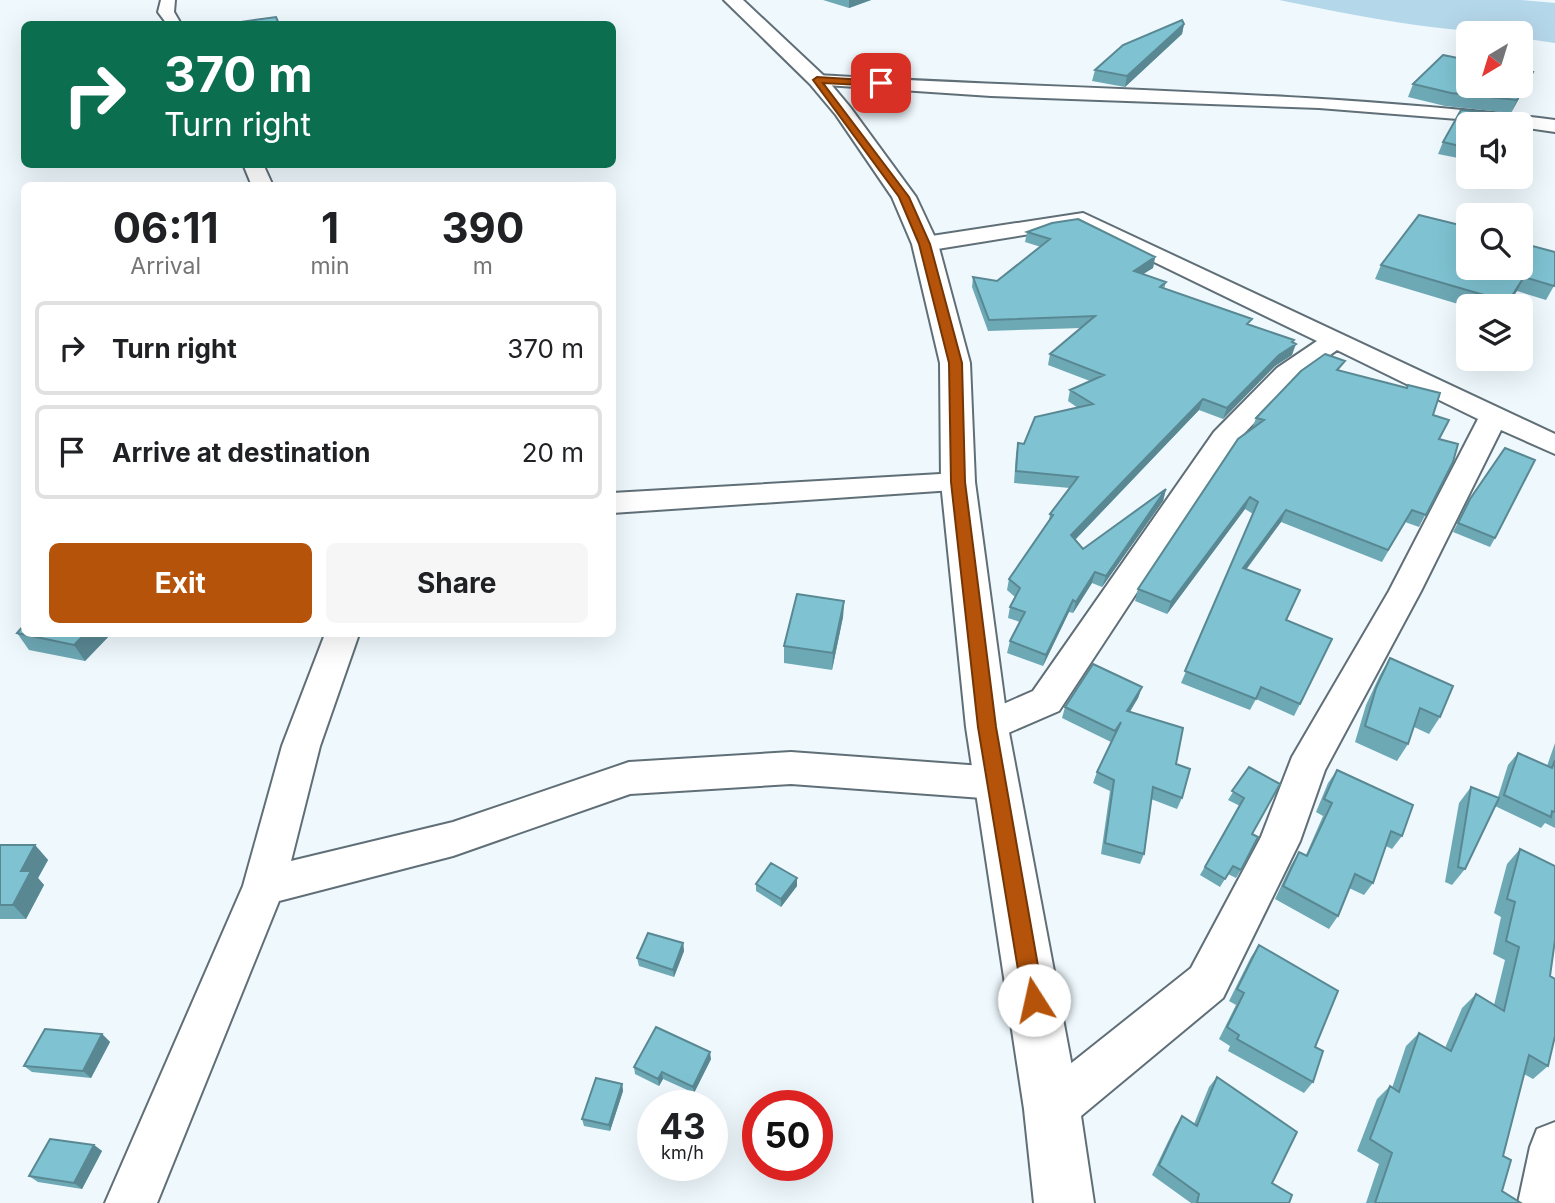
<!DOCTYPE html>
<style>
:root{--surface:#fff;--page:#f6f6f6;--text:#202124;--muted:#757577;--line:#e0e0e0;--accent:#b45309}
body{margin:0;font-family:Inter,sans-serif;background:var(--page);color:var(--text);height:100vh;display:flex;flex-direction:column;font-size:26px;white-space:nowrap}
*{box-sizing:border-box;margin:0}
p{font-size:23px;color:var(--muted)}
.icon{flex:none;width:38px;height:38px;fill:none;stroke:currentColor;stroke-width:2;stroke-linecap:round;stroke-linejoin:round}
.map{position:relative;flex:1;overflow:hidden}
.details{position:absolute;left:21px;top:182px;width:595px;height:455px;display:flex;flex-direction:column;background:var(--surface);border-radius:10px;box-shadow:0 7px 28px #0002}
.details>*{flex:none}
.hud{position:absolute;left:21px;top:21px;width:595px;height:147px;border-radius:10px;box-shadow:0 7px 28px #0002;background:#0b6e4f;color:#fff;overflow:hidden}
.needle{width:46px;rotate:218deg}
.fabs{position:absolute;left:1456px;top:21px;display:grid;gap:14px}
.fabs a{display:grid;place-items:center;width:77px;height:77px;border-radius:10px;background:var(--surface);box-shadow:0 7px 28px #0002;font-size:35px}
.speed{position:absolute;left:637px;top:1090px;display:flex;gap:14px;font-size:35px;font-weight:700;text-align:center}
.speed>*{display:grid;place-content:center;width:91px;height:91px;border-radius:50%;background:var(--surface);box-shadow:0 7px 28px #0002;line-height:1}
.speed small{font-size:18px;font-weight:400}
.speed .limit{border:10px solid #d22;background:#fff;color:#111}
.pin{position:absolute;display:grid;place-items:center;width:60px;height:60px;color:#fff;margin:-30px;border-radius:14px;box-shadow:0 4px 10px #0006}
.me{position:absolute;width:77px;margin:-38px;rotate:350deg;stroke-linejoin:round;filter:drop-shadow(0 0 5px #0008)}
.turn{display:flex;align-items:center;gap:24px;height:147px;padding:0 28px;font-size:32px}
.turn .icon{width:91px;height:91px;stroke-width:2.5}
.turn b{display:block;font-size:49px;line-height:60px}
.eta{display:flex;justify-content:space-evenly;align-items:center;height:119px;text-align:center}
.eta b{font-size:42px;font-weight:700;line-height:49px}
.action{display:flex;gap:14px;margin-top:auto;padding:14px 28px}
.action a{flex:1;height:80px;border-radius:10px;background:var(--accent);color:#fff;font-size:28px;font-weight:700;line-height:80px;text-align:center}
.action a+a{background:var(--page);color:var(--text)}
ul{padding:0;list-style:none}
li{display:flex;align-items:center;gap:21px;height:94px;margin:0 14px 10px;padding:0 14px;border:4px solid var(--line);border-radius:10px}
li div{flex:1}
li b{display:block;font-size:26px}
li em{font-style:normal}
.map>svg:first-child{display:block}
</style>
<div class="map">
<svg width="1555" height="1203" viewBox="0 0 1555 1203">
<rect width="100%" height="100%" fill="#eef8fd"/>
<!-- green -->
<path fill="#b5d7ea" d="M1279,0H1521L1555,3V43L1521,38V33C1439,33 1358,16 1279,0Z"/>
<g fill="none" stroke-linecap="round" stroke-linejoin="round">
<defs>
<path id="minor" d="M161,0H175L174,12L181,24H167L158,12Z
M817,75C1063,90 1310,90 1555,120V132L1521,127V124L1319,108L991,96L811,84L808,80Z
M243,164H263L273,186H252Z
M1083,213L1555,434V454L1501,430L1421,591L1325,770L1300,841L1223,998L1069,1126L1052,1133L1035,1126L1028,1109L1035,1092L1191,968L1261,837L1292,757L1389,591L1478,419L1337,350L1295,380L1235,443L1059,711L987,742L974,737L968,727L974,717L1033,691L1214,432L1277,368L1317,341L1080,226L925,251L917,249L914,244L917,239L925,237Z
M958,473L968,475L973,482L968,489L612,513V493Z
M325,634H359L320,746L291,861L453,822L629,762L791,752L996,767L1010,772L1015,783L1010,794L996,799L791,784L630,794L453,856L279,901L157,1203H105L243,886L282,746Z
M1555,1122V1203H1518L1530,1147L1537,1129Z"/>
<path id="major" d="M724,0H743L824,76L850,107L916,197L938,244L970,363L975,482L1008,727L1080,1109L1094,1203H1034L1024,1109L966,727L941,482L940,363L912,244L892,197L836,115L810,84Z"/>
</defs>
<!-- minor casing -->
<use href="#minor" stroke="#606f77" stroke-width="4"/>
<!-- major casing -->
<use href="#major" stroke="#606f77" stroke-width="4"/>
<!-- minor -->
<use href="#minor" fill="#fff" fill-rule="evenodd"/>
<!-- major -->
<use href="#major" fill="#fff" fill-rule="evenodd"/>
</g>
<!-- wall -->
<path fill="#6da8b5" d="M823,0H871L849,8Z
M1184,24L1182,34L1125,87L1092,81L1095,70Z
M1533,72L1511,113L1445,106L1408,97L1413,84Z
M1468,124V160L1438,154L1443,142Z
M1027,232L1155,257L1153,268L1143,274L1166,282L1164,289L1293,343L1292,355L1275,366L1223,419L1199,410L1075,540L1083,549L1166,489L1163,501L1102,587L1092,583L1073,613L1069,612L1043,666L1007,653L1010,641L1020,622L1008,618L1010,607L1015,597L1007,590L1009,579L1049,520L1050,514L1070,488L1014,483L1016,454L1018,443L1024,444L1078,408L1068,401L1070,390L1090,381L1048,365L1050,354L1082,328L988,331L972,287L973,277L997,281L1041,247L1025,242Z
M1381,265L1521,268L1555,284L1546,300L1517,291L1507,306L1468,307L1375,279Z
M1341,371L1433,415L1439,439L1453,462L1419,527L1405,522L1382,562L1281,522L1246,570L1286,620L1300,704L1294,716L1256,699L1250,710L1181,683L1253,514L1245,509L1167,614L1135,601L1138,589L1252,429L1256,418Z
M1470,499L1495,538L1490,547L1453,532Z
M844,601L843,617L832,670L784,663V646Z
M17,633L24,634H111L85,661L29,650Z
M1390,658L1440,717L1429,734L1414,727L1408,744L1397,761L1355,742L1366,705L1380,675Z
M1142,687L1138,698L1130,712L1176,764L1182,798L1177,809L1151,799L1144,854L1140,864L1101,854L1110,791L1093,783L1097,772L1111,742L1062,718L1065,707Z
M1555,743V828L1545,823L1541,828L1495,806L1465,869L1452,885L1445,882L1459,803L1471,787L1498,797L1508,765L1518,753L1547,766Z
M1249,767L1252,834L1241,870L1236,878L1228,874L1220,887L1200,875L1240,806L1228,800Z
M1337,770L1402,836L1392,849L1386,846L1373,883L1364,895L1349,888L1338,916L1329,929L1275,899L1291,865L1299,852L1306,855L1323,816L1316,812L1328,783Z
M0,845H35L48,860L38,878L44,885L26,919H0Z
M1520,849L1550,976L1548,1066L1533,1079L1524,1074L1503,1156L1502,1191L1521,1203H1366L1379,1164L1357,1151L1377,1099L1390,1086L1392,1088L1406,1046L1419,1033L1445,1048L1462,1008L1476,994L1494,1005L1505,960L1493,954L1501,917L1494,913L1507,864Z
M797,878V886L781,907L756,891V884Z
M683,943L684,951L674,977L639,966L637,958Z
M1259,945L1315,1047L1313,1082L1304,1093L1228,1051L1230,1046L1219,1039L1236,1005L1229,1001L1251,957Z
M102,1034L110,1042L91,1078L32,1072L24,1066Z
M711,1059L694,1093L663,1079L659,1086L635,1074L634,1067Z
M1217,1077L1272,1183L1289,1203H1191L1152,1175L1175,1127L1182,1116L1194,1124L1209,1087Z
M622,1084L623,1091L610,1131L584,1126L582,1119Z
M94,1145L102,1151L82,1189L38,1182L29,1176Z"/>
<!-- shaded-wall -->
<path fill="#598893" d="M849,0H871L849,8Z
M1184,24L1182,34L1125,87L1127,76Z
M1533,72L1527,84L1511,113L1517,100Z
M1505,114L1500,124H1496Z
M1155,257L1153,268L1132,281L1134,271Z
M1524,277L1517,291L1507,306H1506Z
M1294,340L1291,347L1296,344L1292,355L1275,366L1223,419L1227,408Z
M1203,399L1199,410L1068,547L1071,535Z
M1166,489L1163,501L1102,587L1106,576Z
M1250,497L1245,509L1167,614L1171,602Z
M1286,510L1281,522L1238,580L1243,568Z
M1095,572L1092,583L1073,613L1076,602Z
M1073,600L1069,612L1043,666L1046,655Z
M844,601L843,617L832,670L833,653Z
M85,634H111L85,661L74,645Z
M1142,687L1138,698L1123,722L1127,711Z
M35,845L48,860L38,878L44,885L26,919L13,905L21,871Z
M797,878V886L781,907V899Z
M683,943L684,951L674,977L673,970Z
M102,1034L110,1042L91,1078L83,1071Z
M710,1052L711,1059L694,1093L693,1087Z
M662,1072L663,1079L659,1086L658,1079Z
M622,1084L623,1091L610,1131L609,1125Z
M94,1145L102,1151L82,1189L74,1183Z"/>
<!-- building -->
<path fill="#7fc3d2" stroke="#598893" stroke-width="2" d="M276,17L279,24H240V22Z
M1182,20L1184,24L1127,76L1095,70L1123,45Z
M1443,55L1468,60V86H1521V70L1533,72L1517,100L1451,93L1413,84Z
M1461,110L1505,114L1496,123L1500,124H1468V148L1443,142Z
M1419,215L1468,227V268H1521V243L1555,252V284L1554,286L1524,277L1508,302L1381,265Z
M1078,219L1155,257L1134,271L1166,282L1160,287L1252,319L1247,324L1294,340L1292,342L1296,344L1279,355L1227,408L1203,399L1071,535L1083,549L1166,489L1106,576L1095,572L1076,602L1073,600L1046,655L1010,641L1025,612L1010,607L1020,588L1009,579L1053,515L1050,514L1078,477L1016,471L1018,443L1024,444L1035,417L1093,404L1070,390L1104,375L1050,354L1095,316L989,320L973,277L997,281L1050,239L1027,232L1052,223Z
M1325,354L1345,361L1337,370L1407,388L1408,385L1440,393L1433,415L1449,420L1439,439L1458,444L1453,462L1426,515L1412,510L1388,550L1286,510L1243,568L1300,590L1286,620L1332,639L1300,704L1261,687L1256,699L1185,671L1258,502L1250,497L1171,602L1138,589L1238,439L1264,420L1256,418L1301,371Z
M1505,448L1535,460L1495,538L1458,523L1470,499Z
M797,594L844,601L833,653L784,646Z
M24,625V634H85L74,645L17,633Z
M1390,658L1453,686L1440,717L1420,708L1408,744L1365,726L1376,688Z
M1093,664L1142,687L1127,711L1183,728L1176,764L1190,769L1182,798L1153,787L1144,854L1105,843L1114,780L1097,772L1121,722L1115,731L1065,707Z
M1518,753L1552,768L1555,760V812L1552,811L1551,817L1504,795Z
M1249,767L1280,784L1252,834L1258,837L1241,870L1233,866L1225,879L1205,867L1244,798L1232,791Z
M1337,770L1413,805L1402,836L1391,831L1373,883L1355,874L1338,916L1283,886L1299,852L1307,856L1332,803L1324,799Z
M1471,787L1499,798L1465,869L1458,867Z
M0,845H35L21,871H31L13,905H0Z
M1520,849L1555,866V940L1550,976L1555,979V1036L1548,1066L1529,1055L1503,1156L1511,1160L1502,1191L1521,1203H1375L1392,1153L1370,1139L1390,1086L1399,1092L1419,1033L1451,1051L1476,994L1504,1011L1519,947L1506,941L1515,902L1507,899Z
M771,863L797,878L781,899L756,884Z
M648,933L683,943L673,970L637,958Z
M1259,945L1338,991L1315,1047L1323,1051L1313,1082L1237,1039L1239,1035L1227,1027L1244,993L1237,989Z
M656,1027L710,1052L693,1087L662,1072L658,1079L634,1067Z
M45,1029L102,1034L83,1071L24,1066Z
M1217,1077L1297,1132L1272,1183L1292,1195L1289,1203H1197L1199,1194L1159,1165L1182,1116L1197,1126Z
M596,1078L622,1084L609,1125L582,1119Z
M50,1139L94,1145L74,1183L29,1176Z"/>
<!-- route -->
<path fill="#b45309" stroke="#753606" stroke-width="2" d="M817,77L881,81L885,83L881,86L823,83L909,197L930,244L962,363L965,482L996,727L1044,1000L1041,1008L1034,1011L1026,1008L1023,1000L978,727L951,482L949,363L919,244L899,197L813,80Z"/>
</svg>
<div class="fabs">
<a><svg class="needle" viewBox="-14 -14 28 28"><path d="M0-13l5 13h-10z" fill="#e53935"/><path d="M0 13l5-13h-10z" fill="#757577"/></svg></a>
<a><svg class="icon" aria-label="sound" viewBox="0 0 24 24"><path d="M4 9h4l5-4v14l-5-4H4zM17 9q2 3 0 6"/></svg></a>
<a><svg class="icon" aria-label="search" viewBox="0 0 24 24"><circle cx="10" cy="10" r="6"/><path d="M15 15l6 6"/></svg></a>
<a><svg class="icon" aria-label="layers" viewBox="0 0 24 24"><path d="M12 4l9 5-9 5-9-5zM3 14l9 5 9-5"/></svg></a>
</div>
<div class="speed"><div>43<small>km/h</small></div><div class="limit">50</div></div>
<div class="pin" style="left:881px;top:83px;background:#d93025"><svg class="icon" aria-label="arrive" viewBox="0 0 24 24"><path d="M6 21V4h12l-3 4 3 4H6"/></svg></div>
<svg class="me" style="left:1034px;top:1000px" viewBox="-20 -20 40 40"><circle r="19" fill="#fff"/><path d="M0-13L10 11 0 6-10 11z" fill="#b45309"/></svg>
<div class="hud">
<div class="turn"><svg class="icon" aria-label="right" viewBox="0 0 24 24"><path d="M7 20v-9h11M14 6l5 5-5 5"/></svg><div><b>370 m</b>Turn right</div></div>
</div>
<section class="details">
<div class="eta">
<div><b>06:11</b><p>Arrival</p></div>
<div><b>1</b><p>min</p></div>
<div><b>390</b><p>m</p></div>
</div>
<ul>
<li><svg class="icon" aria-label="right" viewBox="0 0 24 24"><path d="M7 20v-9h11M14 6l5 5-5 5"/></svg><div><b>Turn right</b></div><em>370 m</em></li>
<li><svg class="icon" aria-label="arrive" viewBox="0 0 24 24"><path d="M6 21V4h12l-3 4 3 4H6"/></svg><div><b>Arrive at destination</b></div><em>20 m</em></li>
</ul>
<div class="action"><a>Exit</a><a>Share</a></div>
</section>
</div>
